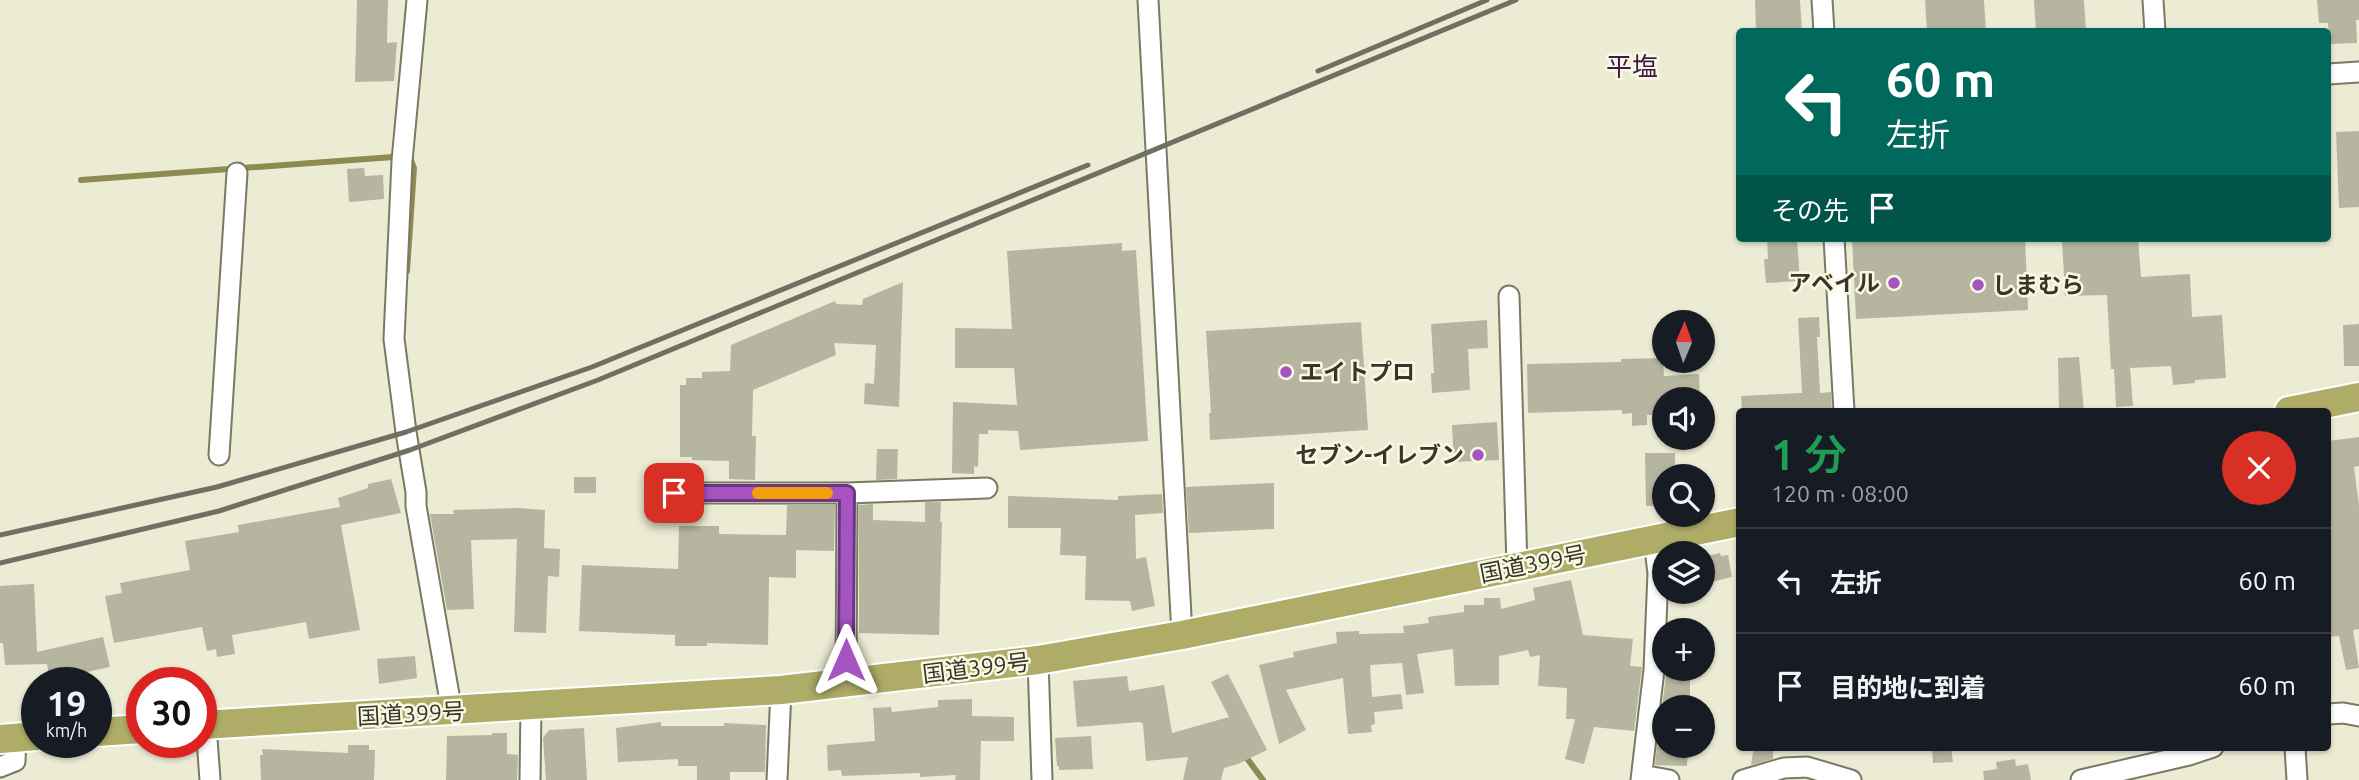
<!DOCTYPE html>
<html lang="ja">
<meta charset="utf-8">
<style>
:root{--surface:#171b24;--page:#242831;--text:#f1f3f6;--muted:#9ea1a6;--line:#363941}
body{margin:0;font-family:Ubuntu,"Noto Sans JP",sans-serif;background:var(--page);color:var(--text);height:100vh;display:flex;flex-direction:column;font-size:26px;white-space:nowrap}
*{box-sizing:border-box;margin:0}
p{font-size:23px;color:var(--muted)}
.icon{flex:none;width:38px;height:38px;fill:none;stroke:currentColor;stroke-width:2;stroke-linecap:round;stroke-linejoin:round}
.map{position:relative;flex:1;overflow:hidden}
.sheet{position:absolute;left:1736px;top:408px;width:595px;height:343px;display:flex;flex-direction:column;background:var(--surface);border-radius:7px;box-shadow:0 2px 5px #0004}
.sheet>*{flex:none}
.top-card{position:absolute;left:1736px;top:28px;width:595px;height:214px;border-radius:7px;box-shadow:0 2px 5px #0004;background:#00695c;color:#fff;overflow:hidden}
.needle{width:46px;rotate:2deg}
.fabs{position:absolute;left:1652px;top:310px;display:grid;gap:14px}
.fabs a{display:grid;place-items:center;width:63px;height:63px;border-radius:50%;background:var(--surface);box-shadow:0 2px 5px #0004;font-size:35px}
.speed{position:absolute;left:21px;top:667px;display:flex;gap:14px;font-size:35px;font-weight:700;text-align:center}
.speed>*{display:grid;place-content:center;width:91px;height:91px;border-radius:50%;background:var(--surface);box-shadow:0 2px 5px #0004;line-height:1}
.speed small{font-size:18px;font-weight:400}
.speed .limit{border:10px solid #d22;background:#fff;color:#111}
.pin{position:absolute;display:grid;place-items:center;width:60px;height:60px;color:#fff;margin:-30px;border-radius:14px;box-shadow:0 4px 10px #0006}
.me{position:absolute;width:77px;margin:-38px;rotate:0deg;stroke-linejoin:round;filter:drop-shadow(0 0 5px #0008)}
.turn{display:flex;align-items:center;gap:24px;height:147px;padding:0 35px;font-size:32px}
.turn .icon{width:91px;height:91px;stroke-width:2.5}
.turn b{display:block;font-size:49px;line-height:60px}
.then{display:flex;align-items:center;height:66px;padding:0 35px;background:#0003;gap:14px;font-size:26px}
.round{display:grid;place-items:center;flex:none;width:74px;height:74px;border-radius:37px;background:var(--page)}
.overview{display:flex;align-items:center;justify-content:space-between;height:119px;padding:0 35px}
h1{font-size:42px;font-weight:600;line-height:52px;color:#1e9e55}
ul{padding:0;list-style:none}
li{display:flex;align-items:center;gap:21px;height:105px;padding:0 35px;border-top:2px solid var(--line)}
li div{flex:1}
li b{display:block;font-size:26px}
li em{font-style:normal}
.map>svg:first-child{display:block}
</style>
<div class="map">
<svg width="2359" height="780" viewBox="0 0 2359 780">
<rect width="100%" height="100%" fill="#ececd5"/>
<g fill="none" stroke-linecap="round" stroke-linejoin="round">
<!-- stream -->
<path stroke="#8e8b51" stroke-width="6" d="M81,180L393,157
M407,271L414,168L410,158
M1243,753L1263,780"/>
</g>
<!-- building -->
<path fill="#b6b6a0" d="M357,0H388L387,43L397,42L394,81L355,82Z
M1755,0H1800L1802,32H1756Z
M1925,0H1984L1986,32H1927Z
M2034,0H2084L2086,32H2036Z
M2317,0H2359V20H2356L2357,43L2329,44L2328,23H2319Z
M2359,131V207L2339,208L2336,132Z
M364,168L365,176L383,175L384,199L349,202L347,169Z
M1767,238H1797L1800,281L1766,283L1764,259H1768Z
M1852,238H2025L2028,310L1856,319Z
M2062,238H2138L2141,277L2190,274L2192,317L2222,315L2226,378L2195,380V383L2173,385L2171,366L2130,368L2133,406L2116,407L2114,369H2111L2107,295L2065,296Z
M1122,243V251L1136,250L1148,441L1020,450L1018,431L988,430V434H979L978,467L974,466V474L952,473L953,402L1017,405L1014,368H955V328L1012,329L1007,251Z
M903,282L899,407L864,404L865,383L874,384L876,345L834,343L836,355L753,390L752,436H756L755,480L729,479V461L692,460V457H680V385H686V378H702V372L730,371L731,345L835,301L836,304L862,305L863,299Z
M1819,317L1820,337H1817L1820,393L1831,392L1832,411H1742L1741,396L1802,393L1798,318Z
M1487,320L1488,348L1468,349L1470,390L1432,393L1431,373H1434L1431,324Z
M1361,322L1368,430L1210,440L1209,413H1211L1206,331Z
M2359,324V366H2344L2343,325Z
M2079,357L2084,411H2059L2058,358Z
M1663,358L1664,376L1699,374L1700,399H1664V415H1647V425L1632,426V413L1622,414V410L1528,413L1527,364L1621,362V359Z
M1497,422L1499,460L1454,462L1452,425Z
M2359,437V466L2354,467L2359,506V629L2353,630L2359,668L2346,670L2339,636L2328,637V441Z
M877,449H898L897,479L876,480Z
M1645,453H1675V476H1664V501H1662V506H1646Z
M574,477H596V493H574Z
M391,479L401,513L341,525L360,630L309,639L306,622L232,635L235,654L217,657L216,649L207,651L202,627L114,643L105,596L122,593L120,583L190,570L185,541L239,532L238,525L340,507L338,498L368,488V484Z
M1274,483V529L1189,533L1186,487Z
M1162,494L1163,513L1135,515L1136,559L1146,557L1155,606L1132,611L1130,601L1085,600L1086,556L1060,555L1061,528H1008V496L1118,500V496Z
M925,502H941L940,522H942L939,635L859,633V505L873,504V520L925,522Z
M787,505H835L834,551L796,550V578L769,577L768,645L707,643V646H675V635L579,631L582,565L678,569L679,526H719V534L786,535Z
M518,508L545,510L544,548L560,549L559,577L548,576L546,633L514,632L517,539L471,540L474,609L447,610L430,514H454L453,510Z
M1720,553L1721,556L1728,555L1732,577L1703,584V557Z
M1571,580L1583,635L1633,639L1630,666L1642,667L1634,731L1594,727L1584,764L1565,759L1575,719H1566L1567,688L1538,686L1540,655L1530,657L1528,650L1499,656V685L1455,686L1453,649L1417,654L1424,693L1406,695L1402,663L1370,665L1372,697L1401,694L1403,709L1374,712L1375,724L1371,725L1372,732L1348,734L1343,678L1286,690L1306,730L1279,744L1259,665L1294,657L1293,652L1337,643L1336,632L1359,631V634L1404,633L1403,626L1429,623L1428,617L1464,612V605H1484V598H1500L1501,609L1535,600L1533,588Z
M34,584L37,652L103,637L110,667L50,680L47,664L5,665L3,643H0V586Z
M415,656L417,678L379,684L377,659Z
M1228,674L1267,750L1238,764L1224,768L1221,780H1183L1188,757L1146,761L1143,724L1140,722L1077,727L1073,681L1127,676L1129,691L1164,685L1172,733L1229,717L1211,682Z
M1666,675L1690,676V693L1689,707H1664V734L1659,733Z
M972,699V716L1014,717V741H981L980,780H955L956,775L920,777V773L842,776L841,770L828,771L827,745L875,741L873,708L891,707L892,712L938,707V700Z
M661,722V726H724V723L766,725L765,772H730V780H697V766H678V759L618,762L616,728Z
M584,728L587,780H546L543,738L549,730Z
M492,733H507V754L518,755L517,780H446L447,736L492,735Z
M1091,736L1093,769L1059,770V766H1057L1055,738Z
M348,745H369V750H375L374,780H261L260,755H263L262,749L348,753Z
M1657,746H1688L1687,766L1655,765Z
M1754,747H1773V759L1751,765Z
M1932,747H1951L1953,762L1933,763Z
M2015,759L2016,766L2028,764L2031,780H1984L1983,771L1997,769L1996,762Z"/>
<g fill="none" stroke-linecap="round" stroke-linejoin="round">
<defs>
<path id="minor" d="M417,0L402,161L394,339L406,432L416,492V506L452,712
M1148,0L1182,635
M1822,0L1824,32
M2153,0L2155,32
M2328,74L2359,72
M1834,238L1844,411
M1509,296L1517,567
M219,455L237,173
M674,493H847L987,488
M1038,660L1042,780
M846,683L847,493
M2328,714L2343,713L2359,716
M206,725L210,780
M2295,747L2297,780
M0,767L15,761L16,738
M1642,775L1669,780
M530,780L531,706
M777,780L781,690
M1641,780L1654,670L1658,573L1654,540
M1743,780L1784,768L1807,767L1851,780
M2081,780L2189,755L2213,747"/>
<path id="highway" d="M2289,411L2359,397
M201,725L781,690L1038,660L1182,635L1740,522
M96,732L142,729
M0,739L37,736"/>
</defs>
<!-- minor casing -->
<use href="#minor" stroke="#797964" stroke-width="23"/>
<!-- highway casing -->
<use href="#highway" stroke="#fff" stroke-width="32"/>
<!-- minor -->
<use href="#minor" stroke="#fff" stroke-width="19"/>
<!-- highway -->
<use href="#highway" stroke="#aeac66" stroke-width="28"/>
<!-- rail -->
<path stroke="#707062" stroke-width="5" d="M1318,71L1487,0
M0,535L217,487L406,432L592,367L1088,165
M0,563L219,511L410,450L598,380L1516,0"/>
</g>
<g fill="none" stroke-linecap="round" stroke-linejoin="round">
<defs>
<path id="route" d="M674,493H847L846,660"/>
</defs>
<!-- route casing -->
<use href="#route" stroke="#6d377f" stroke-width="18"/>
<!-- route -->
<use href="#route" stroke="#a754c3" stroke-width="12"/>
<!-- slow -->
<path stroke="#f59e0b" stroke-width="12" d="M758,493H827"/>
</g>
<!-- markers -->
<g fill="#a754c3" stroke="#f9f9e2" stroke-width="2.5">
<circle cx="1894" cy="283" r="7"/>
<circle cx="1978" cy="285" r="7"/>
<circle cx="1286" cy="372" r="7"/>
<circle cx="1478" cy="455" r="7"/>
</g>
<g text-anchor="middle" stroke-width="5" stroke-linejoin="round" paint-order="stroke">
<!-- poi labels -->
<g font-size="23" font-weight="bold" fill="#36362c" stroke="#f9f9e2" text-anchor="end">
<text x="1880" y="291">アベイル</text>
<text x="1992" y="293" text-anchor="start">しまむら</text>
<text x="1300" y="380" text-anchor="start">エイトプロ</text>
<text x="1464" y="463">セブン-イレブン</text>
</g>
<!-- street labels -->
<g font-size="23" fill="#36362c" stroke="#f9f9e2">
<text transform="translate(1533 564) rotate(-11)" y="8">国道399号</text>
<text transform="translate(976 668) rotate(-7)" y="8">国道399号</text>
<text transform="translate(411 714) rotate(-3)" y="8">国道399号</text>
</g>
<!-- quarter labels -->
<g font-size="26" fill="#40184d" stroke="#f9f9e2">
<text x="1632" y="76">平塩</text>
</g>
</g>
</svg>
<div class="fabs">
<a><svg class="needle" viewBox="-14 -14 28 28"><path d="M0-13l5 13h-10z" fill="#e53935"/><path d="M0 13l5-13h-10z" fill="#9ea1a6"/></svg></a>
<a><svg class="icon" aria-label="sound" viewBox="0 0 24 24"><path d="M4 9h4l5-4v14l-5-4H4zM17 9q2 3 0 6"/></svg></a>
<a><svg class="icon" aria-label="search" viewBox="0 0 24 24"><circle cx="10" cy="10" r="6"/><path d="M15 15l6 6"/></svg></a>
<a><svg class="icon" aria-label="layers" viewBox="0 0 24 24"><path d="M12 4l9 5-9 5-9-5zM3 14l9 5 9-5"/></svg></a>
<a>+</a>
<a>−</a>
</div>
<div class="speed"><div>19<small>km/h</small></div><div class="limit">30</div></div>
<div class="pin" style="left:674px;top:493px;background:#d93025"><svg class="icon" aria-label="arrive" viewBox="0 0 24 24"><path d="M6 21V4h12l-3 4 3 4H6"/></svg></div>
<svg class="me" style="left:846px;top:660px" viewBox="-20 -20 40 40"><path d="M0-17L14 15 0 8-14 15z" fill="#a754c3" stroke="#fff" stroke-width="4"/></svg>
<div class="top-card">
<div class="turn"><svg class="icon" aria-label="left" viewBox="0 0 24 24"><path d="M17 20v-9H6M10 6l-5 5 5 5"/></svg><div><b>60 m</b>左折</div></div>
<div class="then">その先<svg class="icon" aria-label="arrive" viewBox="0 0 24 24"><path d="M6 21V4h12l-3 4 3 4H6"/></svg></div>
</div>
<section class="sheet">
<div class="overview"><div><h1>1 分</h1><p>120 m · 08:00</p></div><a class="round" style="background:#d93025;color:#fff"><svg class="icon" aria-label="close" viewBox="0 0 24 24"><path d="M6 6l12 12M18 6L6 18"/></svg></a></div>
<ul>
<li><svg class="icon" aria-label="left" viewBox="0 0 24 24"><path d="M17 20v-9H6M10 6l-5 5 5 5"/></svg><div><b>左折</b></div><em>60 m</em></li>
<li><svg class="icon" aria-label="arrive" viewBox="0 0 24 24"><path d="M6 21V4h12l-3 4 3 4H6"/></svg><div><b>目的地に到着</b></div><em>60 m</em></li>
</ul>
</section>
</div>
